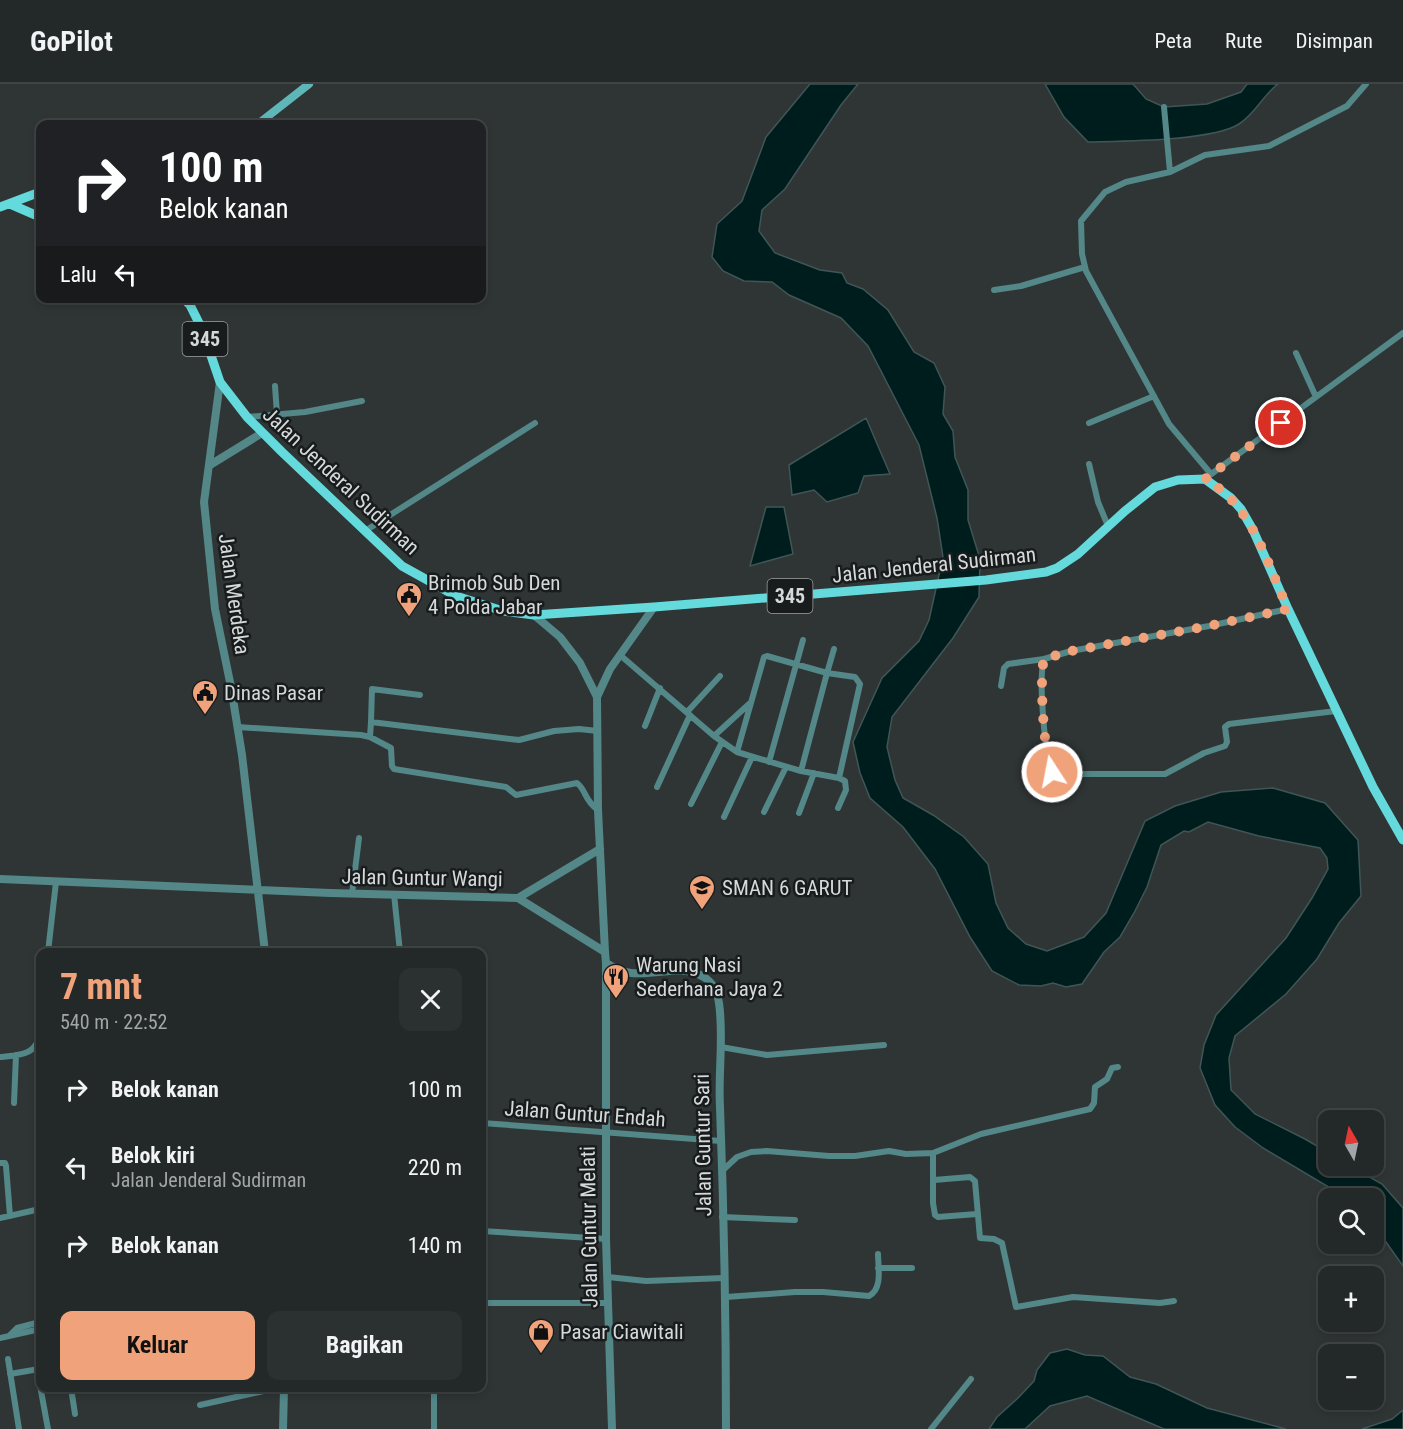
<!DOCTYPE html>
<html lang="id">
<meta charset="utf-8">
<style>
:root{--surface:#232828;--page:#2b3030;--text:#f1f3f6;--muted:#a3a6a8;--line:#404445;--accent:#f0a27a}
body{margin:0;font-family:"Roboto Condensed",sans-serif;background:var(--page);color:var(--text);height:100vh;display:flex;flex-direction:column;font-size:22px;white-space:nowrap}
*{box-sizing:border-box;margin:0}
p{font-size:20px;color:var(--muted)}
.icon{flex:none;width:33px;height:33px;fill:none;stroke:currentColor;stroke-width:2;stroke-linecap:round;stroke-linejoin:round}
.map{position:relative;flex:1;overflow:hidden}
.side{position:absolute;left:36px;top:864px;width:450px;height:444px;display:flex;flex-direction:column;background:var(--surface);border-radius:12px;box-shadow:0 3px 9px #0003,0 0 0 2px var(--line)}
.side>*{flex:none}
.banner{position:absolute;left:36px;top:36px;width:450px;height:183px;border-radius:12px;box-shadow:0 3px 9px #0003,0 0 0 2px var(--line);background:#202124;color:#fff;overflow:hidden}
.needle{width:39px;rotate:351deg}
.buttons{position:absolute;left:1318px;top:1026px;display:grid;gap:12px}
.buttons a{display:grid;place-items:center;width:66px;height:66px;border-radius:12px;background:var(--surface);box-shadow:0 3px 9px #0003,0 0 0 2px var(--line);font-size:30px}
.pin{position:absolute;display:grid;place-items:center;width:51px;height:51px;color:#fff;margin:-26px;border:3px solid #fff;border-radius:50%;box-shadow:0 2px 6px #0007}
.me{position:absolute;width:66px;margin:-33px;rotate:349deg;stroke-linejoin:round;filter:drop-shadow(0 0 4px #0008)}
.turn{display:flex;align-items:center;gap:21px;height:126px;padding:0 24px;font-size:27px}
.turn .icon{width:78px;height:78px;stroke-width:2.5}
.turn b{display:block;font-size:42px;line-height:51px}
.then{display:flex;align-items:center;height:57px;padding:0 24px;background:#0003;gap:12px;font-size:22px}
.round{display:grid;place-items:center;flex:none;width:63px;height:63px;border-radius:12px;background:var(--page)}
.summary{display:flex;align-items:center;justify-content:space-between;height:102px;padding:0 24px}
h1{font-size:36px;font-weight:700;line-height:45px;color:var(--accent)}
.cta{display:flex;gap:12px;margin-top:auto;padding:12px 24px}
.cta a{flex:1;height:69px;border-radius:12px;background:var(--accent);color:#111;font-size:24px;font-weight:700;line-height:69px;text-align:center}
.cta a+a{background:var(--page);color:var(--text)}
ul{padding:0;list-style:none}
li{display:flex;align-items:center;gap:18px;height:78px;padding:0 24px}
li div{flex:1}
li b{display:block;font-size:22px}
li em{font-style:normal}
header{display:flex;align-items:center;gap:36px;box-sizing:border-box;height:84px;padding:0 30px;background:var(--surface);border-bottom:2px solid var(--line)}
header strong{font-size:28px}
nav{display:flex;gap:33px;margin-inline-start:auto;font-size:21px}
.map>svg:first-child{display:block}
</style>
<header>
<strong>GoPilot</strong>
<nav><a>Peta</a><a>Rute</a><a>Disimpan</a></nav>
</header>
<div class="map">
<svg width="1403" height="1345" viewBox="0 0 1403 1345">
<rect width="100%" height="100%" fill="#2f3535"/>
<!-- water -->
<path fill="#001d1e" stroke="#405556" stroke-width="1.5" d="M810,0H858L841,21L785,105L762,126L759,147L775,169L820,186L842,189L847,199L863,205L888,226L914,268L934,279L945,303L943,330L953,347L955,373L968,406V436L980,475L979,513L953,554L892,633L887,663L895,696L903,714L933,731L964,753L988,780L996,819L1008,844L1026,860L1047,867L1084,853L1106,829L1145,737L1175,722L1221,708L1273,704L1325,719L1358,756L1361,812L1339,839L1317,875L1286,910L1235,952L1229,974L1231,1006L1255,1030L1305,1055L1329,1069V1082H1350L1382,1100L1403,1124V1182L1374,1141V1114H1347L1263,1064L1235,1043L1215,1021L1200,984L1204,961L1216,931L1286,854L1312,814L1328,785L1327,774L1320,764L1259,752L1208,738L1189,748L1184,747L1161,761L1147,803L1134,829L1120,853L1104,868L1082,900L1066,903L1053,899L1041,902L1019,901L992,887L970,853L935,785L903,743L870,714L860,689L853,658L882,594L919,557L929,536L943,473L937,434L919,361L868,262L841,234L789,211L772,198L744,197L723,187L712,173L717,140L742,117L766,53Z
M1045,0H1133L1146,15L1164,23L1207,20L1241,8L1247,0H1278C1263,11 1256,29 1239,40C1213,57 1122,57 1088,58L1064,33Z
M866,334L890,390L864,392L858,409L827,418L814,406L792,411L789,381Z
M766,423H784L793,470L750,482Z
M1067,1265L1085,1271L1103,1272L1130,1293L1156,1300L1207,1324L1286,1345H1164L1087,1312L1050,1322L1025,1345H989L997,1333L1018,1314L1034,1297L1037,1286L1050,1269Z
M1403,1326V1345H1362L1392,1335Z"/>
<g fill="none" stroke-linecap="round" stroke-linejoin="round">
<!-- minor -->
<path stroke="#538788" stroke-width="6" d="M1164,23L1170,88
M994,206L1021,202L1085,183
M190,221L199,214
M1296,269L1316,313
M275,302L277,330
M247,333L305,328L362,317
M1089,339L1154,312
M1089,380L1098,418L1108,442
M1211,390L1169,340L1086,187L1082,170L1081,137L1105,108L1126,98L1170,88L1205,71L1269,62L1347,22L1366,0
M1210,391L1403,249
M365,447L535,339
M1288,525L1209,542L1071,567L1044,575C1038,595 1045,663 1050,686L1053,689L1061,690H1165L1204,669L1225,662L1227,658L1225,643L1229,640L1336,627
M620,571L714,652L737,668L801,687L827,589L767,572L764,573L737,668
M1001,602L1004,584L1008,580L1044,575
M687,628L720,592
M371,638L372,605L420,611
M645,642L660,604
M238,643L361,651L370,653L391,664L392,682L394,685L506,703L516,711L577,699C587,707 583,715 598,726
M714,652L749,620
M370,653L371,638L519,656L554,647L579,645L598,647
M769,678L803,556
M801,687L839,694L860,600L855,593L827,589L834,565
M657,703L690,631
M691,720L722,658
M838,724L846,706L845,697L839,694
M764,728L786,683
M799,729L814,689
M724,733L752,673
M352,810L359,754
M394,810L400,868
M48,868L56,798
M721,963L767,971L884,961
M0,973C21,971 38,971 40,947
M14,1019L16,971
M482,1039L721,1057
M933,1069V1119L935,1131L938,1133L977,1130
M0,1079H5L6,1082L10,1132
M722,1087L737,1073L751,1068L767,1067L829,1072H855L889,1067L906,1070L933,1069L981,1050L1090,1025L1094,1019L1095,1003L1107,995L1112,984L1118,983
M934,1096L970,1093L975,1097L980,1154L994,1155L1002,1159L1016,1223L1073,1213L1160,1219L1174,1217
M722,1133L795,1136
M0,1134L40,1125
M482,1147L606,1155
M878,1184H912
M608,1193L646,1197L724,1194
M726,1213L795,1208H823L869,1212C883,1205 878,1183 878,1170
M482,1219H608
M10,1251L17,1244L40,1238
M0,1254L40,1245
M8,1275L19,1345
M37,1285L48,1345
M10,1290L39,1285
M71,1304L75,1330
M200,1321L277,1304
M434,1345V1304
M931,1345L971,1295"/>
<!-- tertiary -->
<path stroke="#538788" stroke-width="8" d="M220,298L204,418L215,525L231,603L242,671L265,868
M210,381L262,349
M654,523L610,585L597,613L598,726L605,868L606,879C614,884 622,888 631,889C657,892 689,877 710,898C715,903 718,911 719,919C724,953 718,988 720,1023C724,1130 726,1238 726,1345
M534,531L560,553L580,579L597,613
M0,795L330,809L518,814L600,765
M518,814L605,868
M606,879V1155L612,1345
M283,1345L284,1304"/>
<!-- secondary -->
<path stroke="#5eb6b8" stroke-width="8" d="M258,40L309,0"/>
<!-- primary -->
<path stroke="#64dadd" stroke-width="9" d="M10,120L40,133
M0,123L40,108
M183,214L190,221L202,245L220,298L247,333L282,368L402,482L456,512L503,527L534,531L654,523L986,496L1046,488L1057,484L1078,470L1125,427L1155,403L1178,396L1205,395L1231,414L1241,425L1253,446L1288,525L1373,703L1403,756"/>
</g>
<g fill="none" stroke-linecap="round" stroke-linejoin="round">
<!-- route -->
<path stroke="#f0a27a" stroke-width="10" stroke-dasharray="0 18" d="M1052,688C1044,673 1039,592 1044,575L1071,567L1209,542L1288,525C1266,477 1253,422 1205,395L1281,339"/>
</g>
<!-- icons -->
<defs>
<symbol id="civic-pin" viewBox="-11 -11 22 30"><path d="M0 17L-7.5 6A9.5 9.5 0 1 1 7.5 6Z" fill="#f0a27a" stroke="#191c1c"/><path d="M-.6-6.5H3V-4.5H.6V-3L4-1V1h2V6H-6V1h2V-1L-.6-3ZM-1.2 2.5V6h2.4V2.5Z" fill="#111"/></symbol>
<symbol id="school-pin" viewBox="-11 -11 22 30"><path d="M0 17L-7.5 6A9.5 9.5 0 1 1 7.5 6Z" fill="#f0a27a" stroke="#191c1c"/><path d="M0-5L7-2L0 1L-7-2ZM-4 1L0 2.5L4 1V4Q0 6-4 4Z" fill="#111"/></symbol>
<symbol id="restaurant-pin" viewBox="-11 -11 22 30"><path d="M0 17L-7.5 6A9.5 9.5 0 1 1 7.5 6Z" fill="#f0a27a" stroke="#191c1c"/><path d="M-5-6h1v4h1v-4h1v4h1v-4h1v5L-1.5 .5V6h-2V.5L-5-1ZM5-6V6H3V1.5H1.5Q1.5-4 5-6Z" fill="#111"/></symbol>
<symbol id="shop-pin" viewBox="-11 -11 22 30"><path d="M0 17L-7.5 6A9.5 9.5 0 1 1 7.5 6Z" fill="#f0a27a" stroke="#191c1c"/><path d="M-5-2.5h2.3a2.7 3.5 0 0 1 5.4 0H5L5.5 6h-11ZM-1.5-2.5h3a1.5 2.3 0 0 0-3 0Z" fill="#111"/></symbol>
</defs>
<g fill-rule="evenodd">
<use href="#civic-pin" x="394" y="496" width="30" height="40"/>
<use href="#civic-pin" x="190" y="594" width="30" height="40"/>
<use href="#school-pin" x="687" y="789" width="30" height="40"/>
<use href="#restaurant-pin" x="601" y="878" width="30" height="40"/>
<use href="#shop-pin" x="526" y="1233" width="30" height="40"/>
</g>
<g text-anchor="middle" stroke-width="5" stroke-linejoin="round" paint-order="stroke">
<!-- shield labels -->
<g fill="#191c1c" stroke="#9da0a0" stroke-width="1.5">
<rect x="182.5" y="238" width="45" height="34" rx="4.5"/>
<rect x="767.5" y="495" width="45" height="34" rx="4.5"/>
</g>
<g font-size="20" font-weight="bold" fill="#d5d9d9">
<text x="205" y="262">345</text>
<text x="790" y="519">345</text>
</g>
<!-- street labels -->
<g font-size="21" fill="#d5d9d9" stroke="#191c1c">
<text transform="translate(341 397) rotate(43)" y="7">Jalan Jenderal Sudirman</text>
<text transform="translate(934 481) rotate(-6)" y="7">Jalan Jenderal Sudirman</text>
<text transform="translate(234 510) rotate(82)" y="7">Jalan Merdeka</text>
<text transform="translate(422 794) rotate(1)" y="7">Jalan Guntur Wangi</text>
<text transform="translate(585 1030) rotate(4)" y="7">Jalan Guntur Endah</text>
<text transform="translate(703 1061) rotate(-91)" y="7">Jalan Guntur Sari</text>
<text transform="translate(589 1143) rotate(-91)" y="7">Jalan Guntur Melati</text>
</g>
<!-- poi labels -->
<g font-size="21" fill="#d5d9d9" stroke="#191c1c" text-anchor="start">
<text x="428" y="506">Brimob Sub Den<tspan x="428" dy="24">4 Polda Jabar</tspan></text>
<text x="224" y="616">Dinas Pasar</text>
<text x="722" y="811">SMAN 6 GARUT</text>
<text x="636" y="888">Warung Nasi<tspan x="636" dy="24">Sederhana Jaya 2</tspan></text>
<text x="560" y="1255">Pasar Ciawitali</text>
</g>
</g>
</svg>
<div class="buttons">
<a><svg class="needle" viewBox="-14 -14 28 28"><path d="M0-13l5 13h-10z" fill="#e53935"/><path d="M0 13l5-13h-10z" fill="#a3a6a8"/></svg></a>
<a><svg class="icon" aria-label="search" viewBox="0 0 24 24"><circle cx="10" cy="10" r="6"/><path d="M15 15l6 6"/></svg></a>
<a>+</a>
<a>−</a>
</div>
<div class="pin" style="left:1281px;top:339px;background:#d93025"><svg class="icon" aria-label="arrive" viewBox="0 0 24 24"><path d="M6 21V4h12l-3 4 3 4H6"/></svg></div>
<svg class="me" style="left:1052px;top:688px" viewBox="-20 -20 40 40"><circle r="17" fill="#f0a27a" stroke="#fff" stroke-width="3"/><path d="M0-11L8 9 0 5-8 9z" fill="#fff"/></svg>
<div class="banner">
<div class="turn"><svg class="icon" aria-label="right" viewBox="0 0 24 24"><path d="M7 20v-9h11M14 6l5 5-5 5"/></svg><div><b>100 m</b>Belok kanan</div></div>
<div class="then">Lalu<svg class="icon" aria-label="left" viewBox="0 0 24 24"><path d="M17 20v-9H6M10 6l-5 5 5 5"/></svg></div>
</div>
<section class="side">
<div class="summary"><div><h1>7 mnt</h1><p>540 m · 22:52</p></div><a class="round"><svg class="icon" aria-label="close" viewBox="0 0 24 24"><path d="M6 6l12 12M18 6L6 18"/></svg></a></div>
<ul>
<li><svg class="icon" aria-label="right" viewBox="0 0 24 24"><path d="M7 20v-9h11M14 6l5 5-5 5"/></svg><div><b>Belok kanan</b></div><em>100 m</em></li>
<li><svg class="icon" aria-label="left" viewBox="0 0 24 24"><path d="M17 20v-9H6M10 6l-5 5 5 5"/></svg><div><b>Belok kiri</b><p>Jalan Jenderal Sudirman</p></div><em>220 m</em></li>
<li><svg class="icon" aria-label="right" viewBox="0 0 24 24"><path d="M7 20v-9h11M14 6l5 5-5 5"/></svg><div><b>Belok kanan</b></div><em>140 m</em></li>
</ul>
<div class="cta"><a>Keluar</a><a>Bagikan</a></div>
</section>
</div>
